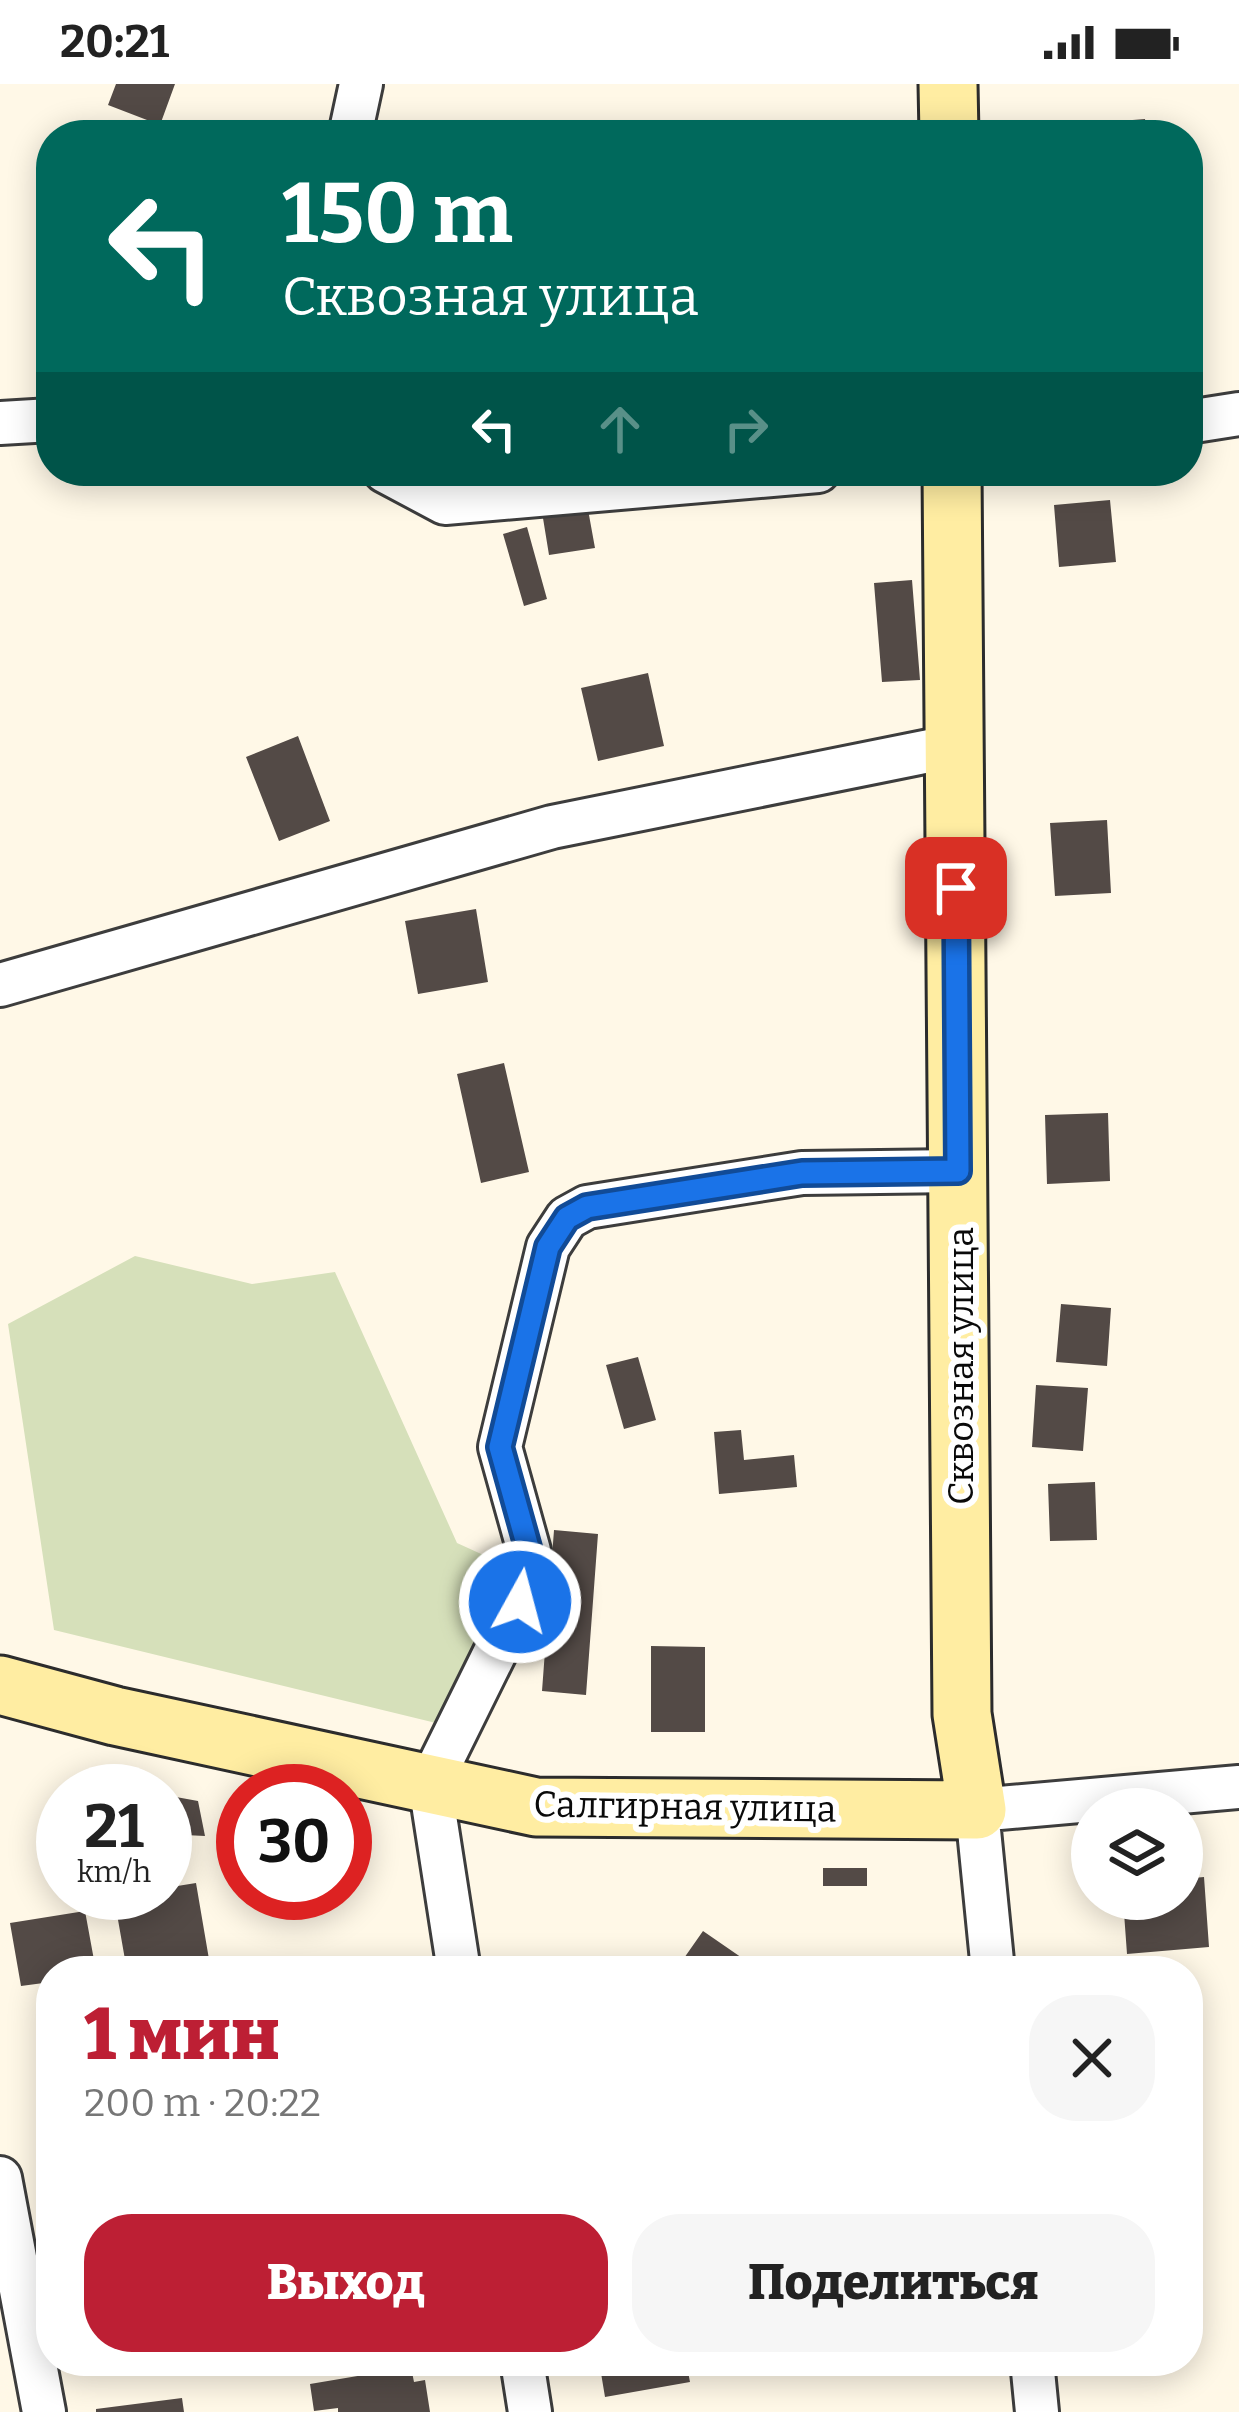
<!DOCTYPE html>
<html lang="ru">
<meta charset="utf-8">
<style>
:root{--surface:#fff;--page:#f6f6f6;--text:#222;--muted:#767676;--accent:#bd1f34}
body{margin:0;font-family:Bitter,serif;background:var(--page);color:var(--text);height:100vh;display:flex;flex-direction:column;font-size:45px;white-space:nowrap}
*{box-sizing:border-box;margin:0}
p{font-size:39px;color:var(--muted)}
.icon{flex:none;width:66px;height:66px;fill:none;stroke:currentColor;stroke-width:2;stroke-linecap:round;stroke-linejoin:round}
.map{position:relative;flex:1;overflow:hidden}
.side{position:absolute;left:36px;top:1872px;width:1167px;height:420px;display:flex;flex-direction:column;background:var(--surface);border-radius:48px;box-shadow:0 6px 30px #0003}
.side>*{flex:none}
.banner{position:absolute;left:36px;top:36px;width:1167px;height:366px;border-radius:48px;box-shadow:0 6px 30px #0003;background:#00695c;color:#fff;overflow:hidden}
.controls{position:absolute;left:1071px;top:1704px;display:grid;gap:24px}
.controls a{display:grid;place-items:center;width:132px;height:132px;border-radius:50%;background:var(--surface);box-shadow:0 6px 30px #0003;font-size:60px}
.speed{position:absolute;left:36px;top:1680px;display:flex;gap:24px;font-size:60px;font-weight:700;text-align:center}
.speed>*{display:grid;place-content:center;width:156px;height:156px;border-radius:50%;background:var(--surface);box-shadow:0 6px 30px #0003;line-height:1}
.speed small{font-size:30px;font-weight:400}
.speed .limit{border:18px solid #d22;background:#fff;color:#111}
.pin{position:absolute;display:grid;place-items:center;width:102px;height:102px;color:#fff;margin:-51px;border-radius:24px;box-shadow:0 6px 18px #0006}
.me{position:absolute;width:132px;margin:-66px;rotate:7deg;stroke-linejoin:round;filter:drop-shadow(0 0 9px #0008)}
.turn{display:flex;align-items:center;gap:42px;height:252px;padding:0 48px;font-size:54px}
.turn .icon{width:156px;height:156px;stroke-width:2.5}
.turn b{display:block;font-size:84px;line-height:102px}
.lanes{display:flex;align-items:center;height:114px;padding:0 48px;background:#0003;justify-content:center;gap:60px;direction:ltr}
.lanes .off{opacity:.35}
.round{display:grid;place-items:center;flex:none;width:126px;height:126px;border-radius:48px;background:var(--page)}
.summary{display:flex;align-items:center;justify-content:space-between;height:204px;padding:0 48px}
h1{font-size:72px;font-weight:800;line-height:90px;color:var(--accent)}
.button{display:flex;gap:24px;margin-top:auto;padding:24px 48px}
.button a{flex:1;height:138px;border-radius:48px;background:var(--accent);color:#fff;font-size:48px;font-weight:800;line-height:138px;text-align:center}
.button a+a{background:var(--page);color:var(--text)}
.status{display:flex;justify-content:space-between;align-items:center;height:84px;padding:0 60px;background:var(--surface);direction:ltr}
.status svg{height:33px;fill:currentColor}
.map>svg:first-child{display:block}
</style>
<div class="status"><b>20:21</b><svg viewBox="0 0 49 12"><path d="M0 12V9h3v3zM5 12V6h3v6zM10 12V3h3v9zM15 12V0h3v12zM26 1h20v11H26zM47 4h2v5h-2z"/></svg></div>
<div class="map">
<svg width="1239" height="2328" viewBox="0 0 1239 2328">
<rect width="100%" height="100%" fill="#fff8e7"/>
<!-- cemetery -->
<path fill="#d6e0ba" d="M135,1172L252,1200L335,1188L457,1459L501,1479L511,1515L436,1639L54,1546L8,1240Z"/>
<!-- building -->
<path fill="#534a46" d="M116,0H175L160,41L108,21Z
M1145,35L1147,51H1096L1095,39Z
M254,40L283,50V51H250Z
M1110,416L1116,478L1059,483L1054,421Z
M587,420L595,464L549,471L542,428Z
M527,443L547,515L524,522L503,450Z
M912,496L920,596L882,598L874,499Z
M648,589L664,662L598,677L581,604Z
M298,652L330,737L279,757L246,673Z
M1107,736L1111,809L1055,812L1050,739Z
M476,825L488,898L418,910L405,837Z
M504,979L529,1088L481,1099L457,990Z
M1108,1029L1110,1097L1047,1100L1045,1031Z
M1061,1220L1111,1224L1107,1282L1056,1278Z
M638,1273L656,1336L624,1345L606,1281Z
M1036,1301L1088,1304L1083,1367L1032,1363Z
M741,1346L744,1376L794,1371L797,1403L719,1410L714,1348Z
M1095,1398L1097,1456L1050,1457L1048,1400Z
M554,1446L598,1450L586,1611L542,1607Z
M651,1562L705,1563V1648H651Z
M165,1711L198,1717L205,1752L165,1750Z
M823,1784H867V1802H823Z
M1204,1793L1209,1863L1127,1870L1123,1815H1182V1795Z
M196,1799L211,1887H127L114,1813L165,1809V1804Z
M85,1827L96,1887H51V1898L21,1902L10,1839Z
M703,1847L761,1887H675Z
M1188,2166L1195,2196L1188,2197Z
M599,2277H686L690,2298L605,2313Z
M411,2283L414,2298L425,2296L430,2328H338V2324L314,2327L310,2300Z
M182,2314L184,2328H96V2325Z"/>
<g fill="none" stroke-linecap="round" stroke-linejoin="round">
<defs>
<path id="minor" d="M350,51L361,0
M1188,338L1239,330
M0,339L51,336
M385,387L445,419L818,387
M0,901L552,743L954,662
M459,1887L430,1700L520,1518L529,1467L500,1363L548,1163L567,1134L587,1123L802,1089L958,1087
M993,1887L977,1726L1239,1703
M0,2094L44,2328
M522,2277L530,2328
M1032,2277L1037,2328"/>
<path id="secondary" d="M948,0L949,51
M0,1601L115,1632L536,1723L977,1726L962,1630L952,387"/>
</defs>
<!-- minor casing -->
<use href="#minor" stroke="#3d3d3d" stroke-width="48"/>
<!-- secondary casing -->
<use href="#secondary" stroke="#2c2c2c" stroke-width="63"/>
<!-- minor -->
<use href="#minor" stroke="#fff" stroke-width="42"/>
<!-- secondary -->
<use href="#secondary" stroke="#ffeda2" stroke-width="57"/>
</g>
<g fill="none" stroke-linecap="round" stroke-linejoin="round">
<defs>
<path id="route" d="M520,1518L529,1467L500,1363L548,1163L567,1134L587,1123L802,1089L958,1087L956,804"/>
</defs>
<!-- route casing -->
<use href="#route" stroke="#114b97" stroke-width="30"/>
<!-- route -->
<use href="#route" stroke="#1a73e8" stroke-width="21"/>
</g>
<g text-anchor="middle" stroke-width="12" stroke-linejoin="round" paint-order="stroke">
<!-- street labels -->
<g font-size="36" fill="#0a0a0a" stroke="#fff">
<text transform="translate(960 1282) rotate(-90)" y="13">Сквозная улица</text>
<text transform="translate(685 1722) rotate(1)" y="13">Салгирная улица</text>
</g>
</g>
</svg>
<div class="controls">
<a><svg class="icon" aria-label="layers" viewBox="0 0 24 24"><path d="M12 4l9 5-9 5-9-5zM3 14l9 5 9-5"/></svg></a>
</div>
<div class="speed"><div>21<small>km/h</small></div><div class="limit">30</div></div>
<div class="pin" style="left:956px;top:804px;background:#d93025"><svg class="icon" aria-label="arrive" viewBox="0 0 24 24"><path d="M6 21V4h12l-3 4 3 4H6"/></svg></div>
<svg class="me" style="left:520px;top:1518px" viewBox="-20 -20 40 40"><circle r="17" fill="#1a73e8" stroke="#fff" stroke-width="3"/><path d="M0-11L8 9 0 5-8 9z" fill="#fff"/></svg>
<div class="banner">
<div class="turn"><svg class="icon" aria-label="left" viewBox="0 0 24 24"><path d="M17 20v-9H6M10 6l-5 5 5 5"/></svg><div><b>150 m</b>Сквозная улица</div></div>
<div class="lanes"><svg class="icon" aria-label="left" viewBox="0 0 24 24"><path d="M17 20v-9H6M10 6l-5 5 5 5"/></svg><svg class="icon off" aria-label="ahead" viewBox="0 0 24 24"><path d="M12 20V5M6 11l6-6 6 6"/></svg><svg class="icon off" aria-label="right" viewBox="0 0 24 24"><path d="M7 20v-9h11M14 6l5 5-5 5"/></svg></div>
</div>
<section class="side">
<div class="summary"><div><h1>1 мин</h1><p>200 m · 20:22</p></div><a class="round"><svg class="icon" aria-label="close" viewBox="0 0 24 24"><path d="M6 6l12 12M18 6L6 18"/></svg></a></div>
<div class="button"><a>Выход</a><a>Поделиться</a></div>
</section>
</div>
